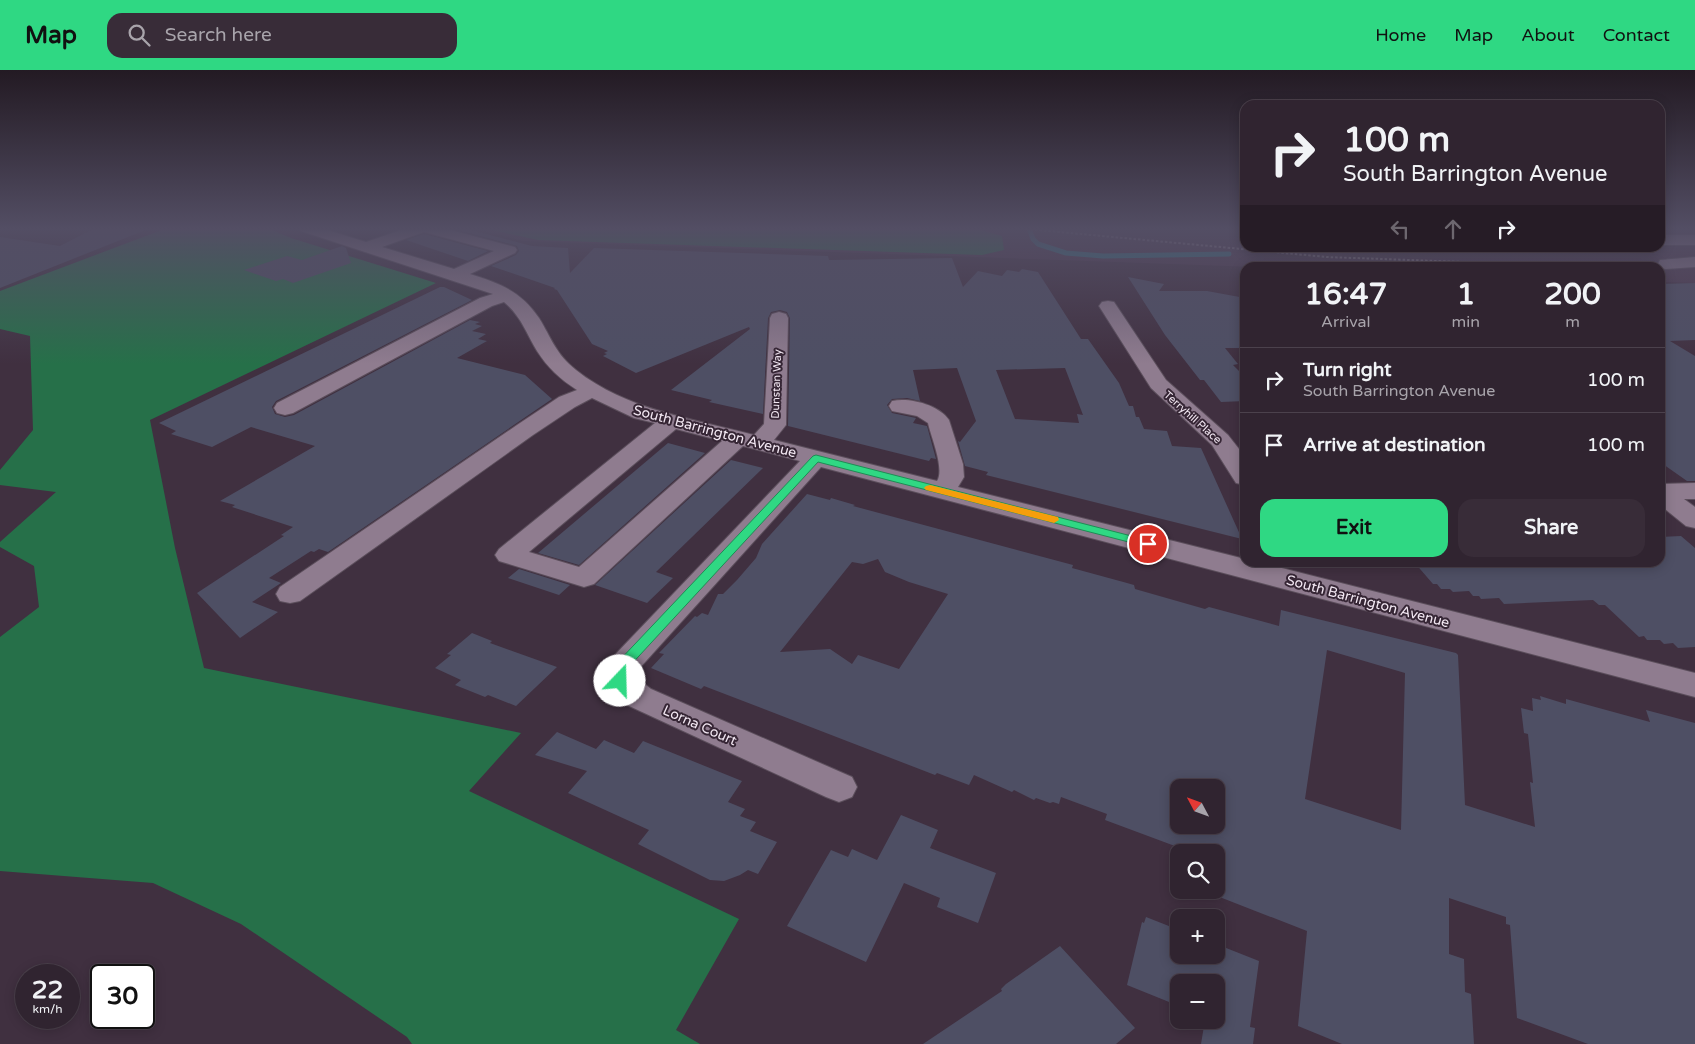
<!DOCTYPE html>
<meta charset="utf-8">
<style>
:root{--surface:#302430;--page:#382c38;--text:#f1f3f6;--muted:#a8a4ab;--line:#4b414c;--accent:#2fd883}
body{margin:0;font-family:"Varela Round",sans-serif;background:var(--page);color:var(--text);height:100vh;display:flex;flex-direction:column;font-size:19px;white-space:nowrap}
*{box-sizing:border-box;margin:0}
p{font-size:16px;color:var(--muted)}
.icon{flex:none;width:28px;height:28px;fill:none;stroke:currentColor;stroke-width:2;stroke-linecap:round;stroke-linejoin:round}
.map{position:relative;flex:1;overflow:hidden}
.panel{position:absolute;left:1240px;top:192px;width:425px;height:305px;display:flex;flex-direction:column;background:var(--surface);border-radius:15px;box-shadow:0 2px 12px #0003,0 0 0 1px var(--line)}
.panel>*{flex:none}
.top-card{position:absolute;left:1240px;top:30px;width:425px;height:152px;border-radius:15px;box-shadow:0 2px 12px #0003,0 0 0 1px var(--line);background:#302430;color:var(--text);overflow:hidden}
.needle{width:32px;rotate:311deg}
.buttons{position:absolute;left:1170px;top:709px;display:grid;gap:10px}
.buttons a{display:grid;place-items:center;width:55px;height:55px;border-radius:10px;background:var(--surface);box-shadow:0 2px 12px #0003,0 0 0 1px var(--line);font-size:25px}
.speed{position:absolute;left:15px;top:894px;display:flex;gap:10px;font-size:25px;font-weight:700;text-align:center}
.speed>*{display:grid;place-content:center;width:65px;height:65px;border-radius:50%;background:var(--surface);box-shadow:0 2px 12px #0003,0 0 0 1px var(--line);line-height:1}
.speed small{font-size:12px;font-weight:400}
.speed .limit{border:2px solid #111;border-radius:8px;background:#fff;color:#111}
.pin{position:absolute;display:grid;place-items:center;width:42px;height:42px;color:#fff;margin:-21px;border:2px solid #fff;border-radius:50%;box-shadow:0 1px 5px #0007}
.me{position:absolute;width:55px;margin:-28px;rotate:21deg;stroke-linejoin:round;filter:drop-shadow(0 0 4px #0008)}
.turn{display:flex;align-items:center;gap:18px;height:105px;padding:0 20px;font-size:22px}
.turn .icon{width:65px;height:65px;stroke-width:2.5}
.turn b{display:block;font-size:35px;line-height:42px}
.lanes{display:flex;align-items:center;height:48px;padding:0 20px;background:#0003;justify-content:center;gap:25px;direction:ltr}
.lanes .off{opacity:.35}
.eta{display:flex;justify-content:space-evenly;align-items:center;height:85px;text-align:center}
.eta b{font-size:30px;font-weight:800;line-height:35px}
.action{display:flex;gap:10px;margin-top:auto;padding:10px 20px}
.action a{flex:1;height:58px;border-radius:15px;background:var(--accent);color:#111;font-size:20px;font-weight:800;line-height:58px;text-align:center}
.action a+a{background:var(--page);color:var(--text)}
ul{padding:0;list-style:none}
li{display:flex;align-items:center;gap:15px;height:65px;padding:0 20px;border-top:1px solid var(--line)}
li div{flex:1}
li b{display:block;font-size:19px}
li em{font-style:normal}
header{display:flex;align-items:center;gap:30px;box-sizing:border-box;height:70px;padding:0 25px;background:var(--accent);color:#111}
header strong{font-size:24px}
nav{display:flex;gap:28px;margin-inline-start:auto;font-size:18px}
.search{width:350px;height:45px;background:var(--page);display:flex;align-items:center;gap:12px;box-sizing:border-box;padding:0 18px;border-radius:15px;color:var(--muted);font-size:19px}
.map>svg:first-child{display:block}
</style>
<header>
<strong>Map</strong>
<div class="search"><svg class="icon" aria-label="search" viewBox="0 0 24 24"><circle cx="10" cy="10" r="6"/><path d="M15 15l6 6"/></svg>Search here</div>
<nav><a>Home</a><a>Map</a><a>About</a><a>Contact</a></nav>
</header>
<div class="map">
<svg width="1695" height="974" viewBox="0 0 1695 974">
<rect width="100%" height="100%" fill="#403040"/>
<!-- built -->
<path fill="#4c374c" d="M473,158H1245V178H1660V158H1695V213L1660,212V198L1255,197L523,171Z"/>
<!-- green -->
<path fill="#267049" d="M167,158H267L291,168L436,213L150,350L175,478L204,598L521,663L469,721L739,849L676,960L700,974H412L407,967L241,854L153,813L0,801V567L39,537L34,496L0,477V472L56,422L0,415V400L33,360L30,266L0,259V221Z
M483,158H974L1002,166L1004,180L982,185L538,170Z"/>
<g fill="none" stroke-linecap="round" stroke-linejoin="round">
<!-- stream -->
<path stroke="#2b7d89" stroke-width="5" d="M1029,158L1033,169L1038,174L1066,183L1103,186L1229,184"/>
</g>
<!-- building -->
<path fill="#4e4f64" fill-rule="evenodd" d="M450,158H463L532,176L568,178L570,203L594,178L828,186L829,190L952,188L963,217L978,201L1002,206L1007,200L1019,202L1022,199L1038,202L1081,269H1088L1119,313L1129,336H1133L1136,347H1139L1144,359L1167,361L1172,376L1201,378L1242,469L986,405L988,402L965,396L958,371L960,372L976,351L957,298L913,300L920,331L907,328L892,329L887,335L892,343L916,348L913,353L927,356L936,389L931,388L929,391L788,356L790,248L787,242L780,240L771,242L768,248L763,344L709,332L712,330L671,320L750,259L749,257L636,303L603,286L607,284L604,283L608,281L592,274L557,220L554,219L555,218L491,196L516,185L519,181L517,176ZM1065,298L1083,345L1077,344L1079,353L1015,349L996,300Z
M93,159L143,160V161L0,218V167L60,176Z
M424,164L488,181L468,191L406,170Z
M342,176L346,178L351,193L293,213L283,209L276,211L244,200L287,186L302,190Z
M1128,207L1164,214L1159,221H1207L1245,228V278H1225L1238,294L1233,295L1245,307V331L1221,332L1204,310H1200L1165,265Z
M1695,213V270L1670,271L1695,286V411H1687L1660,392V214Z
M440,217H444L472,230L276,331L272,337L275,344L285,347L294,345L470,250L480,252L475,254L482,256L472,261L486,264L478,269L487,271L457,288L525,305L552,329L328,482L319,479L314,482L311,481L269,508L281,513L252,532L278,542L240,568L197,523L284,466L281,465L293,457L232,437L235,435L220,431L315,376L251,357L212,377L171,364L176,361L159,353Z
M668,373L705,383L579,495L538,483Z
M731,390L763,398L656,502L673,508L647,533L595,515Z
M807,424L830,430L831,428L855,435L853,436L1073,495L1072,498L1127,513L1134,515L1135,519L1205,539L1209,537L1279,556L1281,540L1456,583L1458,585L1465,735L1535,757L1530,712L1533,713L1528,664L1524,663L1521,638L1533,641L1532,628L1541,630L1540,626L1566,634V629L1650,652L1646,640L1695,653V974H1588L1517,948L1510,855L1506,854V847L1449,828V884L1464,889L1465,922L1471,924L1474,974H1342L1298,956L1307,861L1217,826L1225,782H1191L1105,750L1107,744L1061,727L1059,734L1053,732L1050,733L1036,728L1034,730L1014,720L1012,722L974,705L969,715L937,703L935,705L704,616L701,619L651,598L664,584L659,583L695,546L697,547L702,543L708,545L718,524H723L737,510L756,488L762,474ZM878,489L885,502L909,512L948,524L899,599L858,585L852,594L830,579L780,582L852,492L863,494ZM1327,580L1405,603L1401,760L1305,729ZM1179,718H1216V755H1179Z
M1681,466L1695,478V577L1678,578L1673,573L1664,574L1660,570H1647L1644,566L1639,567L1605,535H1599L1593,530L1504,534L1499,528L1481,529L1479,526H1473L1469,521L1453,522L1450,519H1441L1437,514H1433L1414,492H1660V467Z
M519,499L570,515L559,525L508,508Z
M472,563L492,571L490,573L557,597L516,636L488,625L485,627L455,615L461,610L435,598L451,585L447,584Z
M557,662L596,679L604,670L634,683L643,671L742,711L728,732L745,739L740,746L756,752L750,761L777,772L758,804L748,800L740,805L724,811L710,810L638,774L649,760L568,723L587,701L535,685Z
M901,745L938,760L930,778L996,803L978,853L937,837L940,828L904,813L866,892L787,856L831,780L848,787L852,779L877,790Z
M1146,847L1179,860V885H1216V874L1259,891L1250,957L1255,958L1253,974H1201L1205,950H1216V912H1179V936L1127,915L1142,852L1144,853Z
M1060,876L1135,958L1116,974H923L1002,921L1001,919L1006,914Z"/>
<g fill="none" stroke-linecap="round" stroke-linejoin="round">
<defs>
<path id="minor" d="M298,158H321L366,172L407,158H443L515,177L517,180L515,183L470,204C499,213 521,221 539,248C552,269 555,283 576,300C626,340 694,349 754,365L764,354L770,248L772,244L779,242L786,244L788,248L786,355L774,370L937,411C945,399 931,367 928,353L917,346L892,341L889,336L892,331C910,327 939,335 949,350L963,394L964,407L958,417L1245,489V492H1258L1695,603V627L821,397L637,601L636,607L651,619L852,707L857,717L852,727L839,732L826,727L627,635C611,621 596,613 610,590L800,391L743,376L594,514L584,517L499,491L495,485L499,479L655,353L634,348L592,328L575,337L533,365L300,531L290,533L280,531L276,524L280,517L517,355L559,327L577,320C561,310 547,297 537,281C526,263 521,246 504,232L492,236L293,343L285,345L277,343L274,338L277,333L480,228L493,224L301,161ZM424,162L494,181L454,199L382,177ZM676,359L722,371L579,497L529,482Z
M1660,165H1695V175H1660Z
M1695,187V197L1666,199L1660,198L1658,194L1660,190Z
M1108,231L1114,232L1166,310L1228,365L1239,379L1245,388V415L1236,413L1212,375L1151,318L1099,236L1102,232Z
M1695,413V429H1684L1695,437V458L1686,456L1660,435V414Z"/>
</defs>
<!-- minor casing -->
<use href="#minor" stroke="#5b4e5b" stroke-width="2"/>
<!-- path -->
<path stroke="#948794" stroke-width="2" stroke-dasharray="2.5 2" stroke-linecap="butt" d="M1017,158L1327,187L1464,192L1648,194"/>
<!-- minor -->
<use href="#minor" fill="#8f7c8f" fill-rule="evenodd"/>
</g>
<!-- sky -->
<linearGradient id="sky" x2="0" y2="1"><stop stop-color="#231a23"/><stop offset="0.54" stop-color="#534e64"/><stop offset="1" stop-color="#534e64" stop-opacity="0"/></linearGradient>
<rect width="1695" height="294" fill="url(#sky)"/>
<!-- route -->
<path fill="#2fd883" stroke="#1f8c55" d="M816,385L1151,471L1153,474L1148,477L818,392L627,599L625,614H615L613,611L616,594L813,386Z"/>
<!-- slow -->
<path fill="#f59e0b" d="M930,415L1058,447L1059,450L1054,453L926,420L924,418L926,416Z"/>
<g text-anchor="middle" stroke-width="4" stroke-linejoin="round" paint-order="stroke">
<!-- far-street labels -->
<g font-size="11" fill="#f3e8f3" stroke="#362635">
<text transform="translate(776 314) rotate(-88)" y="4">Dunstan Way</text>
<text transform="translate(1193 347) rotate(42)" y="4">Terryhill Place</text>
</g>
<!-- street labels -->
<g font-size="14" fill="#f3e8f3" stroke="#362635">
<text transform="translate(715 361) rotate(15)" y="5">South Barrington Avenue</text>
<text transform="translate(1368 531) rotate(15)" y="5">South Barrington Avenue</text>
<text transform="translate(700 655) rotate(24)" y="5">Lorna Court</text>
</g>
</g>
</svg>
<div class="buttons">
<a><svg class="needle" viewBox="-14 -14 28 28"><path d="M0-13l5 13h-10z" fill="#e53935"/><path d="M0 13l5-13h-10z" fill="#a8a4ab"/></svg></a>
<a><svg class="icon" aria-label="search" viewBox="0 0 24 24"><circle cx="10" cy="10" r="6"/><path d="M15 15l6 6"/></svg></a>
<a>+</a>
<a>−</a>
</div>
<div class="speed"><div>22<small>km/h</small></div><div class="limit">30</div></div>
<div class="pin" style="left:1148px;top:474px;background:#d93025"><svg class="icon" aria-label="arrive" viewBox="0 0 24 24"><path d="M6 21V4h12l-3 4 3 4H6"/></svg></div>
<svg class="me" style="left:620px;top:611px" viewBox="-20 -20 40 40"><circle r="19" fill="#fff"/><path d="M0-13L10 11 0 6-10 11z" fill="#2fd883"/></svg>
<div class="top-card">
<div class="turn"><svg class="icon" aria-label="right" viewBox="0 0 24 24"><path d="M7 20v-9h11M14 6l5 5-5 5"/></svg><div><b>100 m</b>South Barrington Avenue</div></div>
<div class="lanes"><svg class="icon off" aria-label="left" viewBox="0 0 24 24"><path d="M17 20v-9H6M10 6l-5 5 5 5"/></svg><svg class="icon off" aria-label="ahead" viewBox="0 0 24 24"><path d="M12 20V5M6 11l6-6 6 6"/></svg><svg class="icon" aria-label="right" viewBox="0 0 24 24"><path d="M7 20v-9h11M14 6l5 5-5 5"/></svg></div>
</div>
<section class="panel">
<div class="eta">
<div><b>16:47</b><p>Arrival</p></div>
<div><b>1</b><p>min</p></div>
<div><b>200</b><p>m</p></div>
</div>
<ul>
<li><svg class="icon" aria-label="right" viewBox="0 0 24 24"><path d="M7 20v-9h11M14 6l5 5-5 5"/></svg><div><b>Turn right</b><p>South Barrington Avenue</p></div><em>100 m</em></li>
<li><svg class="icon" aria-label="arrive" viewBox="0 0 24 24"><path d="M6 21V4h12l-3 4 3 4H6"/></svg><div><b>Arrive at destination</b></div><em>100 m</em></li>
</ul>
<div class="action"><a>Exit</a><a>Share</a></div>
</section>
</div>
